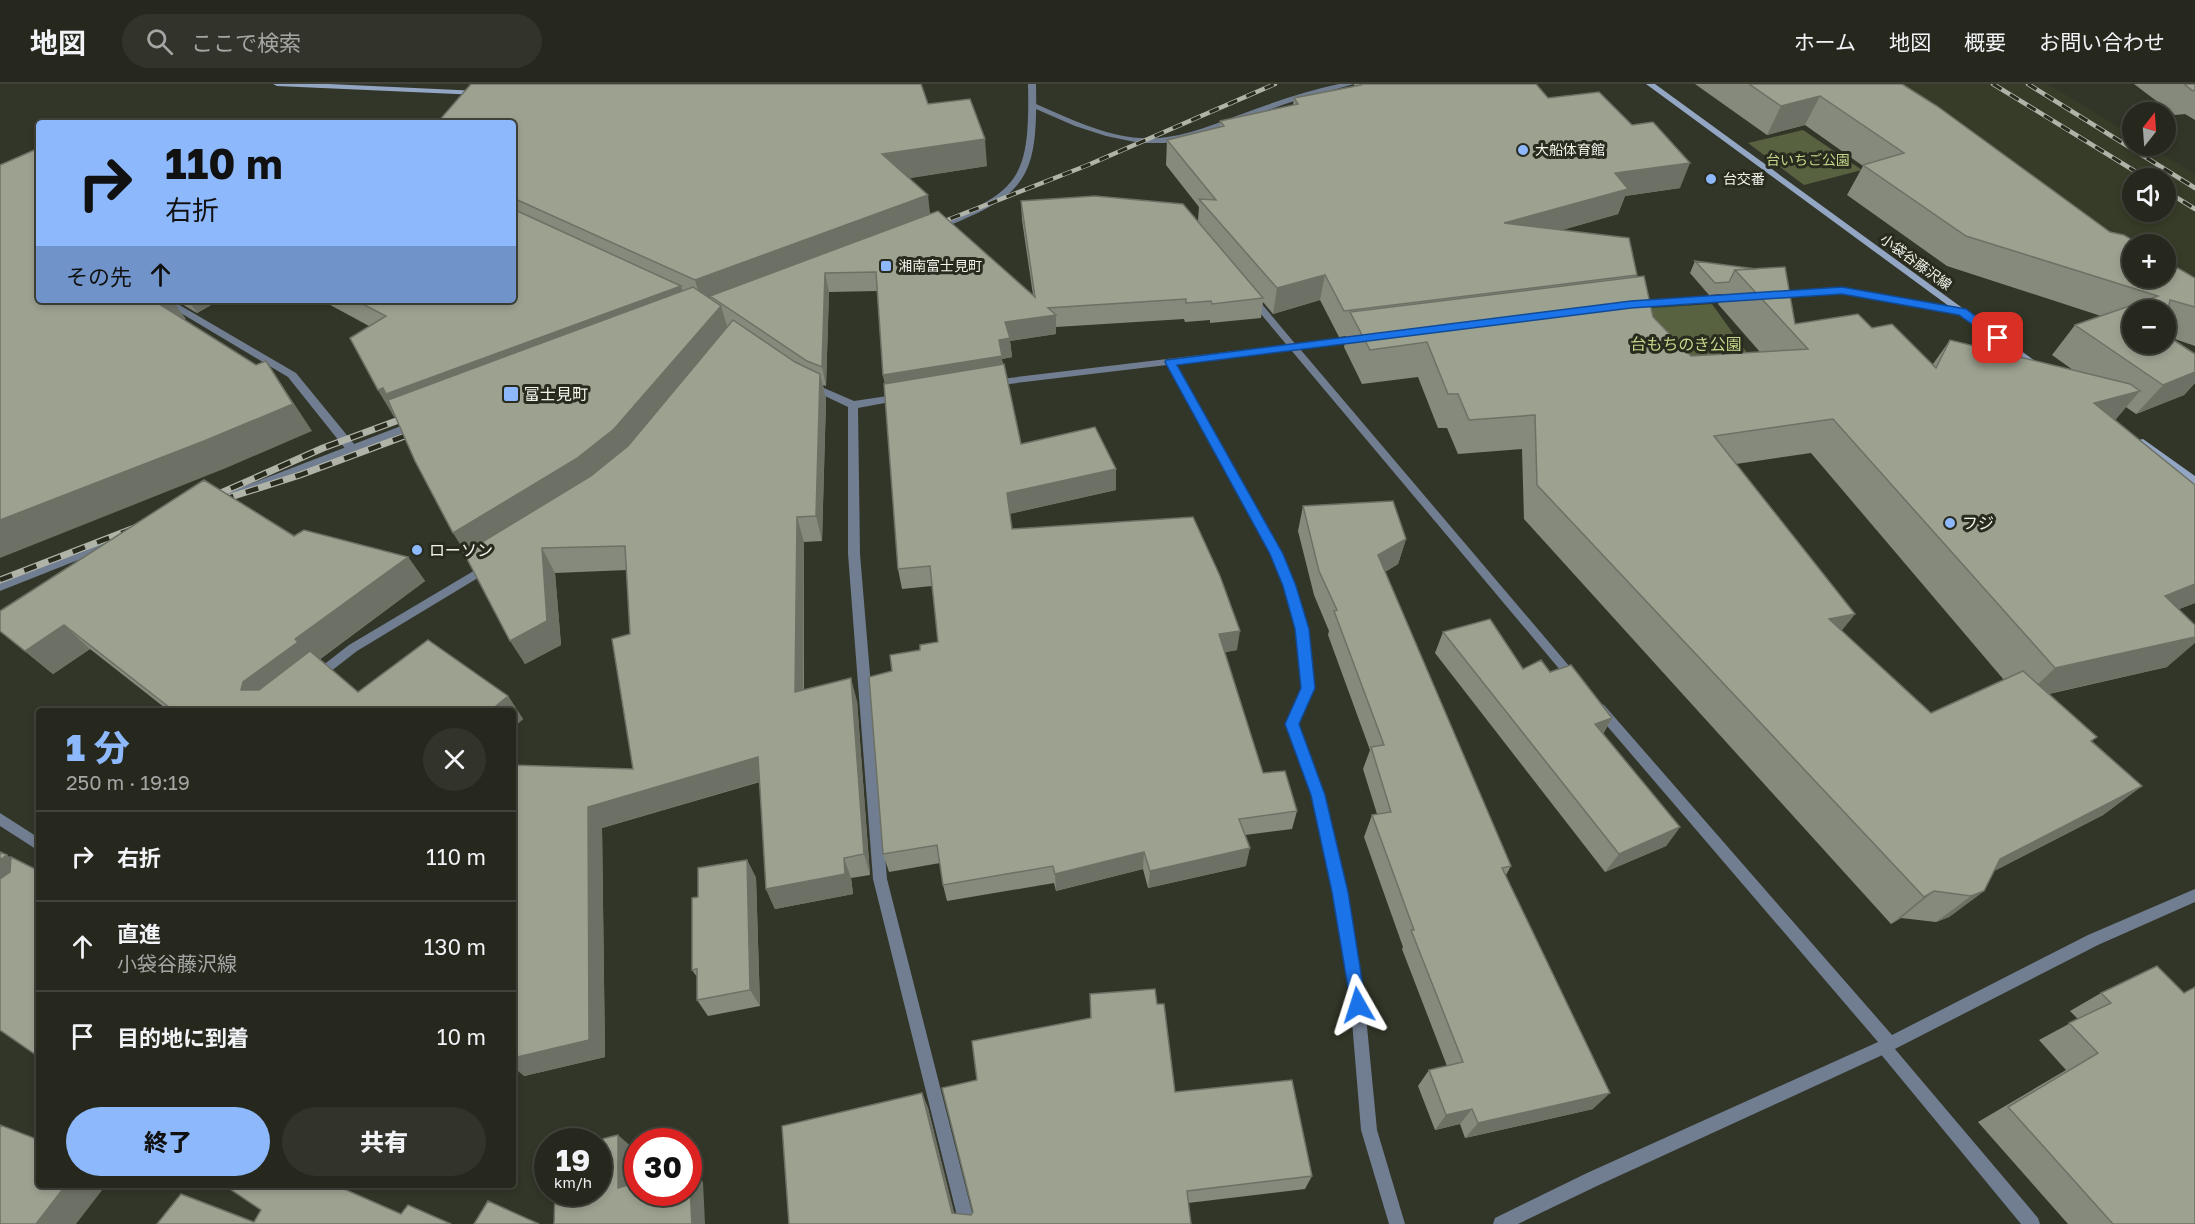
<!DOCTYPE html>
<html lang="ja">
<meta charset="utf-8">
<style>
:root{--surface:#26281e;--page:#32342b;--text:#f1f3f6;--muted:#a4a6a4;--line:#42443c;--accent:#8db9fc}
body{margin:0;font-family:"Golos Text","Noto Sans JP",sans-serif;background:var(--page);color:var(--text);height:100vh;display:flex;flex-direction:column;font-size:22px;white-space:nowrap}
*{box-sizing:border-box;margin:0}
p{font-size:20px;color:var(--muted)}
.icon{flex:none;width:33px;height:33px;fill:none;stroke:currentColor;stroke-width:2;stroke-linecap:round;stroke-linejoin:round}
.map{position:relative;flex:1;overflow:hidden}
.drawer{position:absolute;left:36px;top:624px;width:480px;height:480px;display:flex;flex-direction:column;background:var(--surface);border-radius:6px;box-shadow:0 3px 9px #0003,0 0 0 2px var(--line)}
.drawer>*{flex:none}
.hud{position:absolute;left:36px;top:36px;width:480px;height:183px;border-radius:6px;box-shadow:0 3px 9px #0003,0 0 0 2px var(--line);background:#8db9fc;color:#111;overflow:hidden}
.needle{width:39px;rotate:17deg}
.buttons{position:absolute;left:2122px;top:18px;display:grid;gap:12px}
.buttons a{display:grid;place-items:center;width:54px;height:54px;border-radius:50%;background:var(--surface);box-shadow:0 3px 9px #0003,0 0 0 2px var(--line);font-size:30px}
.speed{position:absolute;left:534px;top:1044px;display:flex;gap:12px;font-size:30px;font-weight:700;text-align:center}
.speed>*{display:grid;place-content:center;width:78px;height:78px;border-radius:50%;background:var(--surface);box-shadow:0 3px 9px #0003,0 0 0 2px var(--line);line-height:1}
.speed small{font-size:15px;font-weight:400}
.speed .limit{border:9px solid #d22;background:#fff;color:#111}
.pin{position:absolute;display:grid;place-items:center;width:51px;height:51px;color:#fff;margin:-26px;border-radius:12px;box-shadow:0 3px 9px #0006}
.me{position:absolute;width:66px;margin:-33px;rotate:354deg;stroke-linejoin:round;filter:drop-shadow(0 0 4px #0008)}
.turn{display:flex;align-items:center;gap:21px;height:126px;padding:0 30px;font-size:27px}
.turn .icon{width:78px;height:78px;stroke-width:2.5}
.turn b{display:block;font-size:42px;line-height:51px}
.then{display:flex;align-items:center;height:57px;padding:0 30px;background:#0003;gap:12px;font-size:22px}
.round{display:grid;place-items:center;flex:none;width:63px;height:63px;border-radius:32px;background:var(--page)}
.overview{display:flex;align-items:center;justify-content:space-between;height:102px;padding:0 30px}
h1{font-size:36px;font-weight:800;line-height:45px;color:var(--accent)}
.button{display:flex;gap:12px;margin-top:auto;padding:12px 30px}
.button a{flex:1;height:69px;border-radius:36px;background:var(--accent);color:#111;font-size:24px;font-weight:800;line-height:69px;text-align:center}
.button a+a{background:var(--page);color:var(--text)}
ul{padding:0;list-style:none}
li{display:flex;align-items:center;gap:18px;height:90px;padding:0 30px;border-top:2px solid var(--line)}
li div{flex:1}
li b{display:block;font-size:22px}
li em{font-style:normal}
header{display:flex;align-items:center;gap:36px;box-sizing:border-box;height:84px;padding:0 30px;background:var(--surface);border-bottom:2px solid var(--line)}
header strong{font-size:28px}
nav{display:flex;gap:33px;margin-inline-start:auto;font-size:21px}
.search{width:420px;height:54px;background:var(--page);display:flex;align-items:center;gap:15px;box-sizing:border-box;padding:0 21px;border-radius:33px;color:var(--muted);font-size:22px}
.map>svg:first-child{display:block}
</style>
<header>
<strong>地図</strong>
<div class="search"><svg class="icon" aria-label="search" viewBox="0 0 24 24"><circle cx="10" cy="10" r="6"/><path d="M15 15l6 6"/></svg>ここで検索</div>
<nav><a>ホーム</a><a>地図</a><a>概要</a><a>お問い合わせ</a></nav>
</header>
<div class="map">
<svg width="2195" height="1140" viewBox="0 0 2195 1140">
<rect width="100%" height="100%" fill="#323628"/>
<!-- built -->
<path fill="#363c27" fill-rule="evenodd" d="M1892,0H2048L2133,52V62H2149L2195,90V208L2166,189V160H2133V167ZM2133,94H2166V128H2133Z"/>
<!-- green -->
<path fill="#586140" d="M1803,46L1862,86L1804,101L1748,59Z
M1712,220L1758,284L1670,302L1638,225Z"/>
<g fill="none" stroke-linecap="round" stroke-linejoin="round">
<!-- service -->
<path fill="#717d90" fill-rule="evenodd" d="M1253,212L1256,213L1297,262V266H1291L1250,217V213Z
M159,216H171L296,289L355,361L356,364L355,367H347L288,293Z
M487,479L493,483L491,486L357,567L321,595H313L311,592L313,589L349,561Z
M0,729L39,754V767L0,742Z
M1884,956L1889,958L2038,1134L2040,1140H2021L1879,968L1877,963L1879,958Z"/>
<!-- minor -->
<path fill="#717d90" fill-rule="evenodd" d="M1339,0H1354L1288,19L1193,53L1165,59H1140L1106,52L1075,42L1029,22L1036,20C1069,34 1104,52 1140,54C1176,57 1209,42 1242,30C1274,18 1306,7 1339,0Z
M1842,204L1962,225L1967,228L1962,231L1842,210L1773,214L1768,211L1773,208Z
M1735,210L1738,211V215L1635,224L1630,221L1635,218Z
M1359,252L1364,255L1362,257L1300,265L1581,596L1579,599H1571L1291,266L1176,280L1282,470L1296,502L1308,545L1314,604L1298,640L1325,711L1347,808L1363,901L1377,1046L1405,1140H1389L1361,1046L1349,901L1333,808L1311,711L1286,640L1302,604L1296,545L1284,502L1270,470L1167,281L992,302L987,299L992,296Z
M810,298L854,317L901,310L906,313L901,316L858,324L860,470L887,795L975,1140H959L873,795L848,470V323L806,303V299Z
M1600,620L1604,621L1892,951L2088,851L2195,805V818L2098,861L1889,968L1599,1101L1518,1140H1493L1495,1134L1587,1089L1878,958L1596,629L1594,625L1596,621Z"/>
<!-- tertiary -->
<path fill="#717d90" fill-rule="evenodd" d="M1028,0H1036C1038,96 1027,111 938,146H932V142C1020,108 1030,95 1028,0Z
M414,337L418,339L419,341L418,343L219,421L215,422L210,418L211,415Z
M112,454L116,455L118,458L116,461L0,507V498Z"/>
<!-- secondary -->
<path fill="#93a6c4" fill-rule="evenodd" d="M273,0H329L479,7L483,9L479,11L277,2Z
M1646,0H1655L2042,282V286H2036Z
M2143,355L2195,392V401L2139,362L2138,359L2139,356Z"/>
<defs>
<path id="rail-far1" d="M1993,0L2146,94
M2028,0L2195,104
M2166,107L2195,125
M932,142L1088,81L1275,0"/>
<path id="rail" d="M207,415L323,364L407,333
M221,416L300,391L413,349
M0,496L137,443"/>
</defs>
<!-- rail-far1 casing -->
<use href="#rail-far1" stroke="#afb3a8" stroke-width="4.5"/>
<!-- rail casing -->
<use href="#rail" stroke="#afb3a8" stroke-width="7"/>
<!-- rail-far1 -->
<use href="#rail-far1" stroke="#282b1e" stroke-width="3" stroke-dasharray="10" stroke-linecap="butt"/>
<!-- rail -->
<use href="#rail" stroke="#282b1e" stroke-width="4.5" stroke-dasharray="13" stroke-linecap="butt"/>
</g>
<!-- wall -->
<path fill="#868a7c" fill-rule="evenodd" d="M1354,0H1536L1548,14L1680,104L1625,112L1618,130L1562,146L1637,191L1636,193L1653,233L1691,272L1760,268L1718,220L1723,210L1709,211L1690,189L1695,177L1756,185L1795,240L1872,244L1933,280L1950,256L2073,286L2052,271L2075,241L2101,232L1947,182L1847,111L1863,82L1805,41L1767,51L1695,0H1902L2110,148L2195,194V262L2169,253L2195,270V299L2184,311L2136,330L2126,323L2115,336L2195,401V519L2179,525L2167,583L2049,610L2097,653L2092,657L2142,702L2103,731L1994,787L1984,807L1949,833L1936,838L1901,834L1891,840L1524,435L1522,365L1458,370L1447,344H1438L1418,293L1362,300L1344,263L1346,252L1339,253L1320,216L1273,230L1263,218L1261,234L1210,239V236L1185,238L1184,235L1056,243V250L1010,257L1012,273L1002,275L1003,281L1021,360L1116,385V406L1009,430L1012,445L1237,566L1225,568L1263,689L1297,727L1292,745L1245,751L1246,782L1148,804L1143,785L1056,807L1054,799L947,817L943,801L940,779L889,788L883,770L892,587L920,566L938,558L932,502L902,505L898,485L885,300L883,291L877,207L829,208L826,302L823,301L826,315L822,457L804,458V606L857,617L870,791L851,794L853,810L775,825L766,805L760,698L602,744L605,973L524,992L513,681L633,685L630,550L627,486L555,489L561,561L525,580L465,469L395,333L378,306L369,242L321,216H513V39L928,20L987,82L909,94L930,130L1033,211L1022,136L1021,117L1198,137L1199,123L1166,81L1167,56L1220,43V37L1293,21L1294,14L1354,3ZM2166,226V260H2133ZM1811,369L2004,596L1931,629L1841,547L1855,530L1736,380Z
M2134,0H2195V36L2185,30L2175,31Z
M175,216H220L197,229Z
M204,396L294,452L304,446L408,473L425,497L319,576L358,608L428,556L508,612L523,635L513,644V627H169L90,565L53,590L0,547V527Z
M1303,422L1406,455L1398,480L1385,488L1511,782L1506,791L1593,1025L1465,1054L1460,1040L1435,1046L1418,1002L1429,986L1447,982L1402,865L1403,863L1364,753L1372,731L1377,730L1363,685L1370,666L1328,551L1329,547L1314,511L1298,447Z
M1443,548L1523,585L1550,588L1612,634L1603,650L1680,743L1666,762L1605,788L1435,569Z
M747,776L756,794L760,922L708,932L697,916V893L692,886L698,813Z
M2157,882L2195,1140H2068L1978,1038L2066,986L2039,956L2078,935L2070,927L2101,909Z
M1155,905L1157,920H1164L1175,1008L1292,996L1312,1092L1305,1105L1188,1119L1191,1140H789L782,1042L922,1009L928,1024L954,1129L971,1131L973,1128L942,1004L977,996L972,957L1090,934V910Z"/>
<!-- shaded-wall -->
<path fill="#6d7165" d="M1820,12L1805,41L1767,51L1781,22Z
M985,55L987,82L886,98L882,70Z
M1690,79L1680,104L1625,112L1618,130L1496,165L1504,139L1615,89Z
M928,111L931,138L710,212L713,220L703,224L695,196Z
M825,189L829,208L826,302L822,283Z
M1325,191L1320,216L1273,230L1277,204Z
M681,202L690,229L394,333L378,306Z
M152,216H172L186,235L172,243Z
M188,216H220L197,229Z
M721,222L731,255L627,377L473,481L453,449Z
M1056,231V250L1010,257L1012,273L1002,275L1003,291L887,310L883,291L1005,238Z
M266,277L312,347L226,384L0,474V436Z
M2195,288V299L2184,311L2136,330L2163,301Z
M820,290L826,315L822,457L816,432Z
M2140,307L2110,342L2094,319Z
M1116,385V406L1008,430L1007,409Z
M797,433L804,458L803,631L795,608Z
M1406,455L1398,480L1371,496L1378,471Z
M542,464L555,489L561,561L525,580L510,557Z
M408,473L425,497L316,578L266,621L241,606L243,598L295,555Z
M2195,500V519L2130,544L2165,512Z
M1855,530L1829,562V535Z
M64,541L90,565L53,590L25,567Z
M1240,547L1237,566L1217,570L1219,550Z
M2195,553V559L2167,583L2021,616L2055,584Z
M851,594L857,617L870,791L864,770Z
M508,612L523,635L513,644V627H490Z
M1612,634L1600,654L1595,640Z
M758,673L768,695L602,744L605,973L524,992L513,983V974L588,723Z
M2142,702L2103,731L1965,802L2000,775Z
M1680,743L1666,762L1605,788L1619,770Z
M1250,764L1246,782L1148,804L1150,787Z
M1144,768L1143,785L1056,807L1055,790Z
M7,771L37,791L0,816V776Z
M844,774L851,794L853,810L775,825L766,805Z
M747,776L756,794L760,922L750,906Z
M1934,807L1901,834L1891,840L1924,813Z
M1984,807L1949,833L1936,838L1971,812Z
M922,1009L928,1024L957,1140L952,1129Z
M1610,1009L1593,1025L1465,1054L1478,1039Z
M1472,1025L1460,1040L1435,1046L1446,1031Z
M618,1051L634,1065V1116L618,1104Z
M689,1085L703,1098L705,1140H692Z
M66,1101H106L76,1140H36Z"/>
<!-- building -->
<path fill="#9ca190" stroke="#6d7165" stroke-width="1.5" d="M471,0H921L928,20L970,15L985,55L882,70L928,111L695,196L513,114V39H437Z
M1360,0H1536L1548,14L1599,8L1632,41L1653,38L1690,79L1615,89L1628,105L1504,139L1629,154L1637,191L1344,227L1325,191L1277,204L1199,115L1216,116L1167,56L1224,42L1220,37L1298,20L1294,14L1361,1Z
M1749,0H1902L1937,22L2110,148L2124,151L2139,160H2133V194H2166V177L2195,194V223L2170,216L2166,237V226H2133V260H2166V251L2195,270V288L2163,301L2075,241L2158,212L1966,152L1863,81L1904,69L1820,12L1781,22Z
M2184,0H2195V6L2193,7Z
M39,64V216H153L256,281L266,277L293,320L204,357L0,436V81Z
M1095,112L1183,120L1263,214L1212,220L1211,217L1186,219V215L1048,224L1056,231L1005,238L1010,254L999,256L1002,272L883,291L876,188L825,189L822,283L807,277L710,212L938,127L1035,213L1021,117Z
M513,125L681,202L386,310L383,304L378,306L350,254L386,232L355,216H513Z
M1695,177L1756,185L1735,186L1729,198L1715,199Z
M1785,183L1795,240L1858,230L1872,244L1892,240L1936,284L1950,256L2130,300L2140,307L2094,319L2195,401V500L2165,512L2195,541V553L2055,584L1833,335L1714,352L1855,530L1829,535L1931,629L2023,587L2097,653L2091,657L2142,702L2000,775L1984,807L1971,812L1934,807L1924,813L1537,401L1535,331L1469,336L1458,310H1448L1427,258L1370,266L1350,228L1644,192L1653,233L1691,272L1808,265L1735,186Z
M693,203L721,222L614,345L576,375L453,449L415,377L388,316Z
M733,236L795,278L820,290L816,432L797,433L795,608L851,594L864,770L844,774L845,790L766,805L758,673L588,723L589,956L513,974V747L514,721L513,722V681L633,685L612,555L630,550L625,462L542,464L547,537L510,557L464,469L591,392L628,362Z
M1004,280L1021,360L1095,343L1116,385L1007,409L1012,445L1193,433L1220,492L1240,547L1219,550L1263,689L1285,687L1297,727L1239,735L1250,764L1150,787L1144,768L1055,790L1053,782L943,801L937,761L883,770L869,593L892,587L890,571L920,566V561L938,558L930,482L898,485L884,300Z
M204,396L294,452L304,446L408,473L295,555L298,558L243,598L241,606H259L310,567L358,608L428,556L508,612L490,627H174L64,541L25,567L0,547V527Z
M1393,417L1406,455L1378,471L1511,782L1502,784L1610,1009L1478,1039L1472,1025L1446,1031L1429,986L1463,978L1411,846H1414L1372,731L1391,728L1371,663L1384,661L1334,527L1337,526L1319,487L1303,422Z
M1490,535L1523,585L1541,576L1550,588L1571,581L1612,634L1595,640L1680,743L1619,770L1443,548Z
M0,768L7,771L0,776Z
M11,773L39,787V973L0,946V795L10,788Z
M747,776L750,906L697,916V885L692,886V814L698,813V784Z
M2157,882L2184,909L2195,903V1140H2113L2008,1023L2098,969L2069,939L2111,919L2101,909Z
M1155,905L1157,920H1164L1175,1008L1292,996L1312,1092L1187,1107L1191,1140H789L782,1042L922,1009L952,1129L971,1131L973,1128L942,1004L977,996L972,957L1091,934L1090,910Z
M0,1041L39,1056V1101H66L36,1140H0Z
M618,1051V1104L638,1098V1108H688V1085H689L692,1140H554L555,1108H598V1058H590Z
M224,1101H335L401,1130L408,1121L451,1140H157L181,1110L254,1138L261,1126Z
M488,1117L539,1140H474Z"/>
<!-- route -->
<path fill="#1a73e8" stroke="#114b97" stroke-width="1.5" d="M1842,203L1966,225L2003,254L1994,256L1959,231L1842,210L1631,224L1177,281L1283,470L1296,502L1309,545L1315,604L1299,640L1325,711L1348,808L1366,921L1364,927L1358,930L1352,927L1332,808L1311,711L1285,640L1301,604L1295,545L1283,502L1270,470L1165,278L1166,276L1631,217Z"/>
<!-- markers -->
<g fill="#8db9fc" stroke="#282b1e" stroke-width="2">
<circle cx="1523" cy="66" r="6"/>
<circle cx="1711" cy="95" r="6"/>
<rect x="880" y="176" width="12" height="12" rx="3"/>
<rect x="503" y="302" width="16" height="16" rx="3"/>
<circle cx="1950" cy="439" r="6"/>
<circle cx="417" cy="466" r="6"/>
</g>
<g text-anchor="middle" stroke-width="6" stroke-linejoin="round" paint-order="stroke">
<!-- far-poi labels -->
<g font-size="14" fill="#f2f5ec" stroke="#282b1e" text-anchor="start">
<text x="1535" y="71">大船体育館</text>
<text x="1723" y="100">台交番</text>
<text x="898" y="187">湘南富士見町</text>
</g>
<!-- far-park labels -->
<g font-size="14" fill="#c3d68a" stroke="#282b1e">
<text x="1808" y="81">台いちご公園</text>
</g>
<!-- far-street labels -->
<g font-size="14" fill="#f2f5ec" stroke="#282b1e">
<text transform="translate(1916 178) rotate(36)" y="5">小袋谷藤沢線</text>
</g>
<!-- park labels -->
<g font-size="16" fill="#c3d68a" stroke="#282b1e">
<text x="1686" y="266">台もちのき公園</text>
</g>
<!-- poi labels -->
<g font-size="16" fill="#f2f5ec" stroke="#282b1e" text-anchor="start">
<text x="524" y="316">富士見町</text>
<text x="1962" y="445">フジ</text>
<text x="429" y="472">ローソン</text>
</g>
</g>
</svg>
<div class="buttons">
<a><svg class="needle" viewBox="-14 -14 28 28"><path d="M0-13l5 13h-10z" fill="#e53935"/><path d="M0 13l5-13h-10z" fill="#a4a6a4"/></svg></a>
<a><svg class="icon" aria-label="sound" viewBox="0 0 24 24"><path d="M4 9h4l5-4v14l-5-4H4zM17 9q2 3 0 6"/></svg></a>
<a>+</a>
<a>−</a>
</div>
<div class="speed"><div>19<small>km/h</small></div><div class="limit">30</div></div>
<div class="pin" style="left:1998px;top:254px;background:#d93025"><svg class="icon" aria-label="arrive" viewBox="0 0 24 24"><path d="M6 21V4h12l-3 4 3 4H6"/></svg></div>
<svg class="me" style="left:1358px;top:921px" viewBox="-20 -20 40 40"><path d="M0-17L14 15 0 8-14 15z" fill="#1a73e8" stroke="#fff" stroke-width="4"/></svg>
<div class="hud">
<div class="turn"><svg class="icon" aria-label="right" viewBox="0 0 24 24"><path d="M7 20v-9h11M14 6l5 5-5 5"/></svg><div><b>110 m</b>右折</div></div>
<div class="then">その先<svg class="icon" aria-label="ahead" viewBox="0 0 24 24"><path d="M12 20V5M6 11l6-6 6 6"/></svg></div>
</div>
<section class="drawer">
<div class="overview"><div><h1>1 分</h1><p>250 m · 19:19</p></div><a class="round"><svg class="icon" aria-label="close" viewBox="0 0 24 24"><path d="M6 6l12 12M18 6L6 18"/></svg></a></div>
<ul>
<li><svg class="icon" aria-label="right" viewBox="0 0 24 24"><path d="M7 20v-9h11M14 6l5 5-5 5"/></svg><div><b>右折</b></div><em>110 m</em></li>
<li><svg class="icon" aria-label="ahead" viewBox="0 0 24 24"><path d="M12 20V5M6 11l6-6 6 6"/></svg><div><b>直進</b><p>小袋谷藤沢線</p></div><em>130 m</em></li>
<li><svg class="icon" aria-label="arrive" viewBox="0 0 24 24"><path d="M6 21V4h12l-3 4 3 4H6"/></svg><div><b>目的地に到着</b></div><em>10 m</em></li>
</ul>
<div class="button"><a>終了</a><a>共有</a></div>
</section>
</div>
